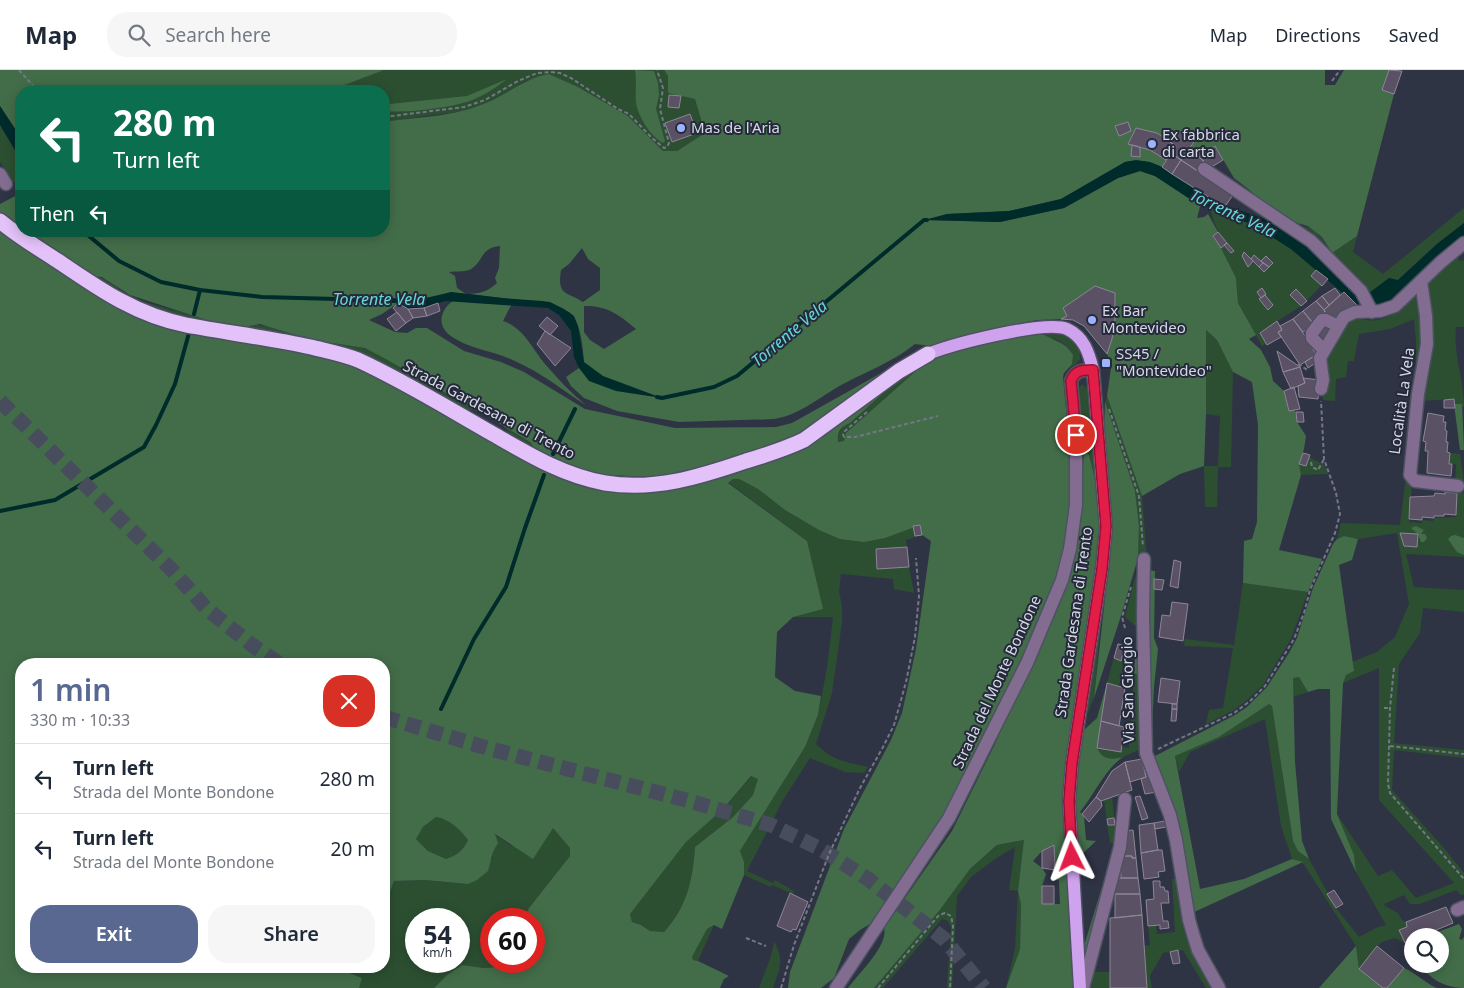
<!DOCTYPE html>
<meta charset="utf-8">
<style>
:root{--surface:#fff;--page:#f6f6f7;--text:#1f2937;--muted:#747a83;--line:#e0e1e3;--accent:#586890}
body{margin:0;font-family:"Noto Sans",sans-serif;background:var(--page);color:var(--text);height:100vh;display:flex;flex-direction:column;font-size:19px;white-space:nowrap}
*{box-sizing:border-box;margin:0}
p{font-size:16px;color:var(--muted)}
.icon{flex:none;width:28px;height:28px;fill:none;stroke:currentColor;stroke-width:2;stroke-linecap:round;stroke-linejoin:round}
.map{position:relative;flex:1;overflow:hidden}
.side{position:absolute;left:15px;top:588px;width:375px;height:315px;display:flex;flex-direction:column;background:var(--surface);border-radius:20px;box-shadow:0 2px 12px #0003}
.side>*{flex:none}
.banner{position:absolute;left:15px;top:15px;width:375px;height:152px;border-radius:20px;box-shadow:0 2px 12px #0003;background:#0b6e4f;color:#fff;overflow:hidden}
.controls{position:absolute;left:1404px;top:858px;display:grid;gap:10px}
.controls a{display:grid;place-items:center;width:45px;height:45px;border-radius:50%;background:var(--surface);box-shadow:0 2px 12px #0003;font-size:25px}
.speed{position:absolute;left:405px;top:838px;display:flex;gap:10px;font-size:25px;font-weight:700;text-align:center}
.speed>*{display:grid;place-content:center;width:65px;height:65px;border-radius:50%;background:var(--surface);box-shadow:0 2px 12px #0003;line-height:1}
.speed small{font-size:12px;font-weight:400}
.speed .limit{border:8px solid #d22;background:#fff;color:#111}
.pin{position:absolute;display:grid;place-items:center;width:42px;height:42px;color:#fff;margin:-21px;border:2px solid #fff;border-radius:50%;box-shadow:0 1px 5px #0007}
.me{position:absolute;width:55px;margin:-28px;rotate:357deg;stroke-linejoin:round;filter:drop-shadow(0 0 4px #0008)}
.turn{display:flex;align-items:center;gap:18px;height:105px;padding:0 15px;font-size:22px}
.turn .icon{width:65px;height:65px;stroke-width:2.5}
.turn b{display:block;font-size:35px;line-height:42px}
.then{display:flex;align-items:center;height:48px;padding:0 15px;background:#0003;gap:10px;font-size:19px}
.round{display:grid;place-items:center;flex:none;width:52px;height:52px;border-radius:20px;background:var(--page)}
.headline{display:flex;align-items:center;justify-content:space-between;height:85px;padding:0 15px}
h1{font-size:30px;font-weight:600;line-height:38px;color:var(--accent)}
.cta{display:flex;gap:10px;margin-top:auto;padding:10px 15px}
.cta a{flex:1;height:58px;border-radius:20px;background:var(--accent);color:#fff;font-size:20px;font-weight:600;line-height:58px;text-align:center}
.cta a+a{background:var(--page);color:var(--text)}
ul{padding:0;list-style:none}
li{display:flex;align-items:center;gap:15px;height:70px;padding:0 15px;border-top:1px solid var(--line)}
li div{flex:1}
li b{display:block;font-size:19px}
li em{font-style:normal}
header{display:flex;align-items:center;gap:30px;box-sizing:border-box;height:70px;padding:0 25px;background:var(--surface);border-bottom:1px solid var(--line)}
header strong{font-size:24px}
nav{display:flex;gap:28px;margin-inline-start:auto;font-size:18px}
.search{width:350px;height:45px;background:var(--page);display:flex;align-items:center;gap:12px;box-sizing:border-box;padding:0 18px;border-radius:20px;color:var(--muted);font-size:19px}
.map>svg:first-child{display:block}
</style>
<header>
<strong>Map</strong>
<div class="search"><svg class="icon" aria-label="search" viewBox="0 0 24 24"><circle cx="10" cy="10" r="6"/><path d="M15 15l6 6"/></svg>Search here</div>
<nav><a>Map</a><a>Directions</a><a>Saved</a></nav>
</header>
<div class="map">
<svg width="1464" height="918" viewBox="0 0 1464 918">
<rect width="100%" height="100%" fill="#2f3445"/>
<!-- green -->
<path fill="#2c4f31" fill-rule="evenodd" d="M384,0H664L668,6V23L695,29L705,63L677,81H663L628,46L578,17L549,4L526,11L487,33L464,41L390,51L384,50V21H329Z
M0,55L21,90V122L0,92Z
M1210,137L1253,155L1291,179L1328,209L1301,236L1260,262L1267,275L1265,274L1262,276L1238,233L1236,208L1221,178L1224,175L1231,183L1234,181C1219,164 1215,159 1210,137Z
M1464,138V153L1437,174L1398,210L1369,223L1331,185L1319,168L1303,155C1317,158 1324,171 1332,183L1357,166L1353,182L1383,204Z
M1458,185L1459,191L1464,190V257H1456C1453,284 1464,310 1464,337H1462L1464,380H1460L1454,329L1421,331L1427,215L1434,206Z
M91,206C110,207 113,216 128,224C155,239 188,241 216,253L151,238L128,228Z
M1415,226L1420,230L1422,268L1416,324V271L1414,249L1390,259L1359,264L1354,291H1348L1346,307L1336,309L1335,331L1323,330L1324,285L1346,250L1354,247C1382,257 1394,244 1415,226Z
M253,254L273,257L312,270L238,258Z
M1206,260L1217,270L1233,302L1231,397H1218L1217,437H1205L1204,396H1218L1220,346L1206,344Z
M1051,262C1066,265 1081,271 1080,289L1076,294L1068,299C1077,287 1070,275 1057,270C1047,266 1034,267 1024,265Z
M335,274C346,275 356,275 366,279C397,291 424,313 453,328C463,332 473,334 480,342L472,340H464L371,288L358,282Z
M926,292L846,363L844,371L838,372C839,361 839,358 850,353L900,308Z
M1082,314L1087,318L1095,409L1089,385L1084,381L1079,318Z
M1107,326L1142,426L1147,489L1138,488L1139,456L1135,421L1105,333Z
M504,356L530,372L536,380L511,365Z
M1450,383L1460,384L1464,413L1455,412L1456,394H1449Z
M1309,387L1324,395L1328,404L1301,405L1299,394L1306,396Z
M1406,406L1412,414L1409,452L1422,453V450L1433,451L1434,448L1456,447L1457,423H1464V487L1406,484L1414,517L1464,520V542L1423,538L1420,563L1399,594L1394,673L1464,680V688L1394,680L1392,720L1443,777L1464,803V825H1461L1456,820L1420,834H1410L1404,825L1384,834L1385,836L1398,843L1402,850L1406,852L1407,857L1399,860L1405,873L1395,868L1382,872L1377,876L1359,899L1356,876L1303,793L1292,789L1281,756L1265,649L1190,682L1179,702L1175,686L1219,667L1269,634L1272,636L1293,771L1298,781L1309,789L1336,838L1359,867L1378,857L1386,855L1356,802L1354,785L1337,744L1378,806L1392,800L1416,828L1454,813L1379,730V598L1343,613L1345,605L1354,601L1352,592L1377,582L1395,567L1409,534L1397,463L1358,469L1344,466L1337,469L1341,453L1400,455Z
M733,409H739L758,419L785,440L802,450L918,440L922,465L906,470L909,497L914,523L894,519L893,509L841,504L839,521L842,537V552L832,623L816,674C833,691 846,692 868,697L864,703L845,702L810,688L783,730L747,801L773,813L775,810L794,821L793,824L772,815L771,817L744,805V792L740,781L805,677L818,645L827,598L833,547H793L807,471L728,412Z
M1135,507L1141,508L1137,557L1125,547Z
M1243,513L1308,522L1291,569L1263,615L1247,630L1234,640L1206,654L1209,640L1223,638L1233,578L1185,576L1184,575L1185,569L1234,575Z
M1101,554L1094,628L1087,644Z
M1137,562L1141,679C1125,686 1107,698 1097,678L1121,682L1122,677L1129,678Z
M1118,573L1127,576L1119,616L1107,613Z
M1299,607L1308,622L1293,627V608Z
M752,706L759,709L753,725L733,747L695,777C693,810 687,836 664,862L650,861L641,855L632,852L630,844L686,772L723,739Z
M1112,727L1117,770L1116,773H1110L1104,730Z
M436,747C449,749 460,759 468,770C463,781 457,785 446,789L428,781L416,769L423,757Z
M553,758L570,778V786L529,838L523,849H491V891H500L497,897L484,898L462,895L447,905L434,918H359L362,908L345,901L344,896H384V838L394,811L425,810L468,814L492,789L493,782L498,773L494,764L512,776ZM416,849H459V891H416Z
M1025,770L1018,821L1021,834L1020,879L1006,918L1015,879L1018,821L1009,820L1015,777L995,789L971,807L957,826L952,918H947L951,857L948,851L942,849L883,918H874L939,841L970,799L998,775Z
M1179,808L1215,918H1206L1183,880L1163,883L1150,906L1152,918H1147L1144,876L1150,875L1148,856L1156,855L1157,864L1175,862L1172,809Z
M714,855L698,891L693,890L692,887L707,859Z
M774,872C785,889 779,901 773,918H759L771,886Z
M1090,902H1110V918H1087Z"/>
<!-- forest -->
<path fill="#436d49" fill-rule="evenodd" d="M0,0H384L329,21H21V68L0,36Z
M635,0L654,1L658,13L659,25L656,39L665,71L663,73C651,67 638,46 636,33C635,22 637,11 635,0Z
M664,0H1325V15H1335L1344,0H1389L1382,20L1394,24L1357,166L1332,183L1322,167L1308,156L1294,152L1256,128L1252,122L1234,108L1215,76L1199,87L1188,79L1170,72L1157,63L1136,58L1128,73L1132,75L1131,86L1140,87V77L1150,80L1166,90L1162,97C1149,91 1139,90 1125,92L1061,129L1009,141L947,144L928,150L1000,152L1064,138L1118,108L1140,101L1155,106L1190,129L1201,133L1197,148L1204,147L1208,144L1218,162L1213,167L1221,178L1236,208L1238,233L1256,265L1249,269L1261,280L1270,297L1273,311L1284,321L1289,341L1295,340L1297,352L1306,366L1304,379L1299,394L1301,405L1279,480L1322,489L1308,522L1243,513L1244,471L1252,469L1257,452L1258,355L1252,312L1233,302L1217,270L1206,260V344L1204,396L1180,404L1142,426L1107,326L1111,298L1110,290L1107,284C1115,265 1116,244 1115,223L1095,217L1063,238L1067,246L1061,249L1037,250L1008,256L959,268L931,276L915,274C894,291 870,300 847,312C823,324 801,345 774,349L679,352L617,341L584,328L571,316L566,307L579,298L584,300C584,284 582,252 569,242L502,228L470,224C482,223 488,221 497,213L495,208L499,198L500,176C479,178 484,193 469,200C463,202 455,201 449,202L455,206L457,218L466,224C447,221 430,229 411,229C392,230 374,225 355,226L353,232L398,233L382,244L369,250L395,262L407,263L416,258H427L464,281L501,292L524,302L585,339L675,358L776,357L792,353L899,293L790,369L678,404L653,407L608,405L574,398L536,380L530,372L480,342L476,337L454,328L384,288L365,278L312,270L260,254L238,258L216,253L130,225L102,207L91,206L25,161H384V50L390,51C421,47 456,46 486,33C508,24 525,8 549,4L578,17L628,46L663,81H677L705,63L695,29L668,23V6ZM582,178L588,189L600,198V220L583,232C566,221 557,226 561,200L569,194ZM584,236C608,236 618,244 636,259L604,279L590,270L584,262Z
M507,9C494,19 479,29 463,33C441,39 406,43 384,41V33L390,34L467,26Z
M21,123V158L0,144V134Z
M0,158L113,232L323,286L359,298L573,410H706L721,408L763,392L900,308L850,353C839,358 838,361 838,372L844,371L846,363L926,292L942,283L1024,265H1044L1061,273L1067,277L1073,285L1072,294L1064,303L1063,307L1071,393L1068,456L1056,509L1038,553L957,723L929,772L875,851L860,860L849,869L834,908L821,918H788L790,902L844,759L891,670L902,643L916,579L931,471L922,465L920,455L885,468L864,472L840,469L819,460L785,440L758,419L739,409H733L728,413L807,471L823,539L793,547L777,562L775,607L795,621L821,626L818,645L805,677L740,781L744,792V805L722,859L714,855L707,859L692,887L693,890L698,891L729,906L724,909L720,918H434L447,905L462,895L484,898L497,897L500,891H534V849H523L529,838L570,786V778L553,758L533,789L495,764L498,773L493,782L488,801L477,810L468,814L425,810L394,811L384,838V594H21V896H344L345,901L362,908L359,918H0ZM751,706L758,709L753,725L733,747L695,777C693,809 687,837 664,862L650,861L641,855L632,852L630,844L686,772L723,739ZM436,747C449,749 460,759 468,770C463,781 457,785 446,789L428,781L416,769L423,757Z
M453,231L511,235L503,251C523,257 532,278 545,294C558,309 571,323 586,335C566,323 546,306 525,296C516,291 506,287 497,284C481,279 436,270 442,246C444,239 447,235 453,231Z
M1105,332L1135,421L1139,456L1138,488L1120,549L1094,628L1112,465L1111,436L1104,359Z
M1454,334H1462L1464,380H1460Z
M1084,381L1089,385L1095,409L1100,460L1091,527L1065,696V774L1075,918H1006L1020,879L1021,834L1018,821L1024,770L997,775L970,799L939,841L874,918H848C858,904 889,875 884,858L952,761L994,676L1048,558L1067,511L1077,475L1080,454ZM1054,775L1055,800L1059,812L1060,834H1042V816L1046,804L1042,798L1033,791L1042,781Z
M1416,456L1424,460L1421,464H1425L1427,468L1424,472H1421L1418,464L1411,458Z
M1455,465L1464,468V485L1457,482L1448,469L1451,466Z
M1344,466L1358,469L1352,490L1339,495L1354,601L1346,605L1343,613L1337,744L1354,785L1356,802L1331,749L1330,619H1318L1308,622L1299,607L1293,608L1295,692L1302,771L1309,789L1298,781L1293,771L1272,636L1269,634L1219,667L1175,686L1200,819L1244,809L1292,789L1303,792L1192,843L1153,687L1235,645L1247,637L1267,617L1289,583L1297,568L1313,518L1333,474L1337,469Z
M1147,500L1155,501L1154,568L1158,579L1154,617L1152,661L1149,670Z
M1137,562L1140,567L1139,605L1134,603Z
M1107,613L1097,678C1103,690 1111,690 1123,687C1105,699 1094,725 1080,742L1084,746L1086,770L1096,771L1078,788L1075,738V719L1084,660L1097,648Z
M1102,817L1105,820L1084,899L1083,879Z
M1459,854L1462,859L1459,869L1462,870L1464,867V918C1444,918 1431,909 1418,894H1440V866H1427Z
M1356,876L1359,899L1383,918H1319Z
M1404,898C1416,903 1425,913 1437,918H1387Z"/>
<!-- water -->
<path fill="#002b2b" d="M0,36L21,68V90L0,55Z
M1136,90L1150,92L1162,97L1218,133L1271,151L1305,173L1369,223L1389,208L1398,210L1437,174L1464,153V165L1430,195L1394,231L1380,235L1359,237L1291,179L1253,155L1190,129L1155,106L1140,101L1118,108L1064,138L1000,152L924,150L947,144L1009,141L1061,129L1125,92Z
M451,222L502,228L542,231L550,232L564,239L574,246L578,256L584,292L603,306L662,328L616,321L589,311L579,298L574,287L571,261L559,245L548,238L445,231L424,238L408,239L398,233L349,232L333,229L372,226L401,229L427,228Z"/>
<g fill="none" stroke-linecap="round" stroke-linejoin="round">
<!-- stream -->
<path stroke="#002b2b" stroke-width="4" d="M20,109L21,108
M83,161L119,191L161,212L200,220L262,227L336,229
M194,244L200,220
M657,327L662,328L714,317L737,306L924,150H927
M553,384L575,339
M0,441L55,430L144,377L156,355L175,314L189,263
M441,639L474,569L506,517L525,458L544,405"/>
</g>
<!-- building -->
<path fill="#5a5164" stroke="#8e8599" d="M1389,0L1402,1L1394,24L1382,20Z
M669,25L681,26L679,38L668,37Z
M690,44L697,63L672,72L665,53Z
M1128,52L1131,61L1119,66L1115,56Z
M1136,58L1157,63L1176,76L1166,90L1150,80L1128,74Z
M1177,61L1194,72L1181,90L1171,83L1176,76L1170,72Z
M1132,75L1140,77V87L1131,86Z
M1215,76L1223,90L1210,98L1199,87Z
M1188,79L1204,91L1198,101L1181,90Z
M1171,83L1181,90L1172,104L1162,97Z
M1181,90L1233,125L1226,135L1218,133L1172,104Z
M1218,162L1227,173L1221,178L1213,166Z
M1227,173L1234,181L1231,183L1224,175Z
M1244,182L1253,191L1248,197L1242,186Z
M1254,185L1263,193L1259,197L1251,189Z
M1266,186L1273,193L1269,197L1261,191Z
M1263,193L1269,197L1264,202L1259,197Z
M1316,200L1328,209L1322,216L1311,206Z
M1095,216L1115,223V249L1112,269L1107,284L1084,256L1073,250L1061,249L1067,246L1063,238Z
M1262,218L1266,224L1261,228L1257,222Z
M1335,218L1340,225L1329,235L1322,226Z
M1296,219L1307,231L1301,236L1290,225Z
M1344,222L1357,235L1331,249L1324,240Z
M1265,225L1273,235L1268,240L1259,229Z
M1322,226L1329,235L1324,240L1316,231Z
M1316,231L1325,241L1313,253L1303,241Z
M398,233L408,239L413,248L406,253L393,238Z
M438,233L440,241L427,246L424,238Z
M424,238L427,246L413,248L408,239Z
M1303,241L1314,255L1303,262L1293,249Z
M397,242L406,253L396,261L387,249Z
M547,247L558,256L550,265L539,256Z
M1293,249L1308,270L1316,285L1300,295L1278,262L1282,260L1280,256Z
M1277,251L1282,260L1278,262L1281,267L1267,275L1260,263Z
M1325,252L1334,258L1325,273L1315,267Z
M545,261L571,278L555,296L537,274Z
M1277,281L1300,297L1283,302Z
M1314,286L1317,292L1308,298L1305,292Z
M1300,297L1305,313L1291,319L1283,302Z
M1303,308L1320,310L1318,329L1299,327L1298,316L1305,313Z
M1294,317L1300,339L1289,341L1284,321Z
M1454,329L1455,338H1444V330Z
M1296,342H1303L1304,352H1297Z
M1428,343L1444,346L1443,352H1446L1445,360L1447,361L1446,372H1448L1447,382L1450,383L1449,394H1452L1451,406L1427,403L1428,381H1425L1426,372L1423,371Z
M1303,383L1310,385L1306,396L1299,394Z
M1445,422L1457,423L1456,445L1444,444V446H1434V448L1422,447V450L1409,449L1410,427L1434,426L1435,423L1445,424Z
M920,455L922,465L915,466L913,456Z
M1400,463L1418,464L1417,477L1404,476Z
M907,477L909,497L877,499L876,479Z
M1174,490L1181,492L1178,518L1170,516Z
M1154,509L1164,510L1162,520L1154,519Z
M1172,532L1188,534L1183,571L1159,567L1162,545L1170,546Z
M1118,574L1125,576L1121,591L1114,588Z
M1161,608L1180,611L1177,634L1158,632Z
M1107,613L1125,618L1119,656L1101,651Z
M1172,634H1177V639H1172Z
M1172,639H1177L1176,651H1171Z
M1101,651L1124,657L1121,682L1097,678Z
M1142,689L1146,707L1130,712L1125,692Z
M1125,692L1132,720L1101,731L1096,727L1112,701Z
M1149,702L1157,722L1145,724L1141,709L1146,707L1145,703Z
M1140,726L1148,748L1142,750L1135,727Z
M1096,727L1101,731L1102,736L1089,752L1082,744Z
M1114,748L1115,755H1108L1107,749Z
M1165,751L1166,757L1155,759L1154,753Z
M1154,753L1158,780L1141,783L1139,755Z
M1133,760L1136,788H1132V786H1120L1126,761Z
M1054,775L1055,800L1042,798V781Z
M1158,780H1162L1165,801L1158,802L1159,807L1144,809L1141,783Z
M1120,786H1132V788H1136L1138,808H1121Z
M1115,808H1138L1140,824H1115Z
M1153,811H1160V817H1164L1165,821H1168L1169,833H1161L1163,851H1168L1169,858L1160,859V855L1148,856L1146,830L1154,829Z
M1042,816H1054V834H1042Z
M1334,820L1343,834L1336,838L1327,824Z
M790,823L808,832L796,860L793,859L791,862L777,856Z
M1115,824H1140L1142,845L1115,848Z
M1446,837L1453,853L1422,866H1412V870L1405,873L1399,860L1407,857L1406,852Z
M1142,845L1147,918H1110V848Z
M1377,876L1404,898L1387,918H1383L1359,899Z
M1178,880L1180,893L1173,894L1170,882Z"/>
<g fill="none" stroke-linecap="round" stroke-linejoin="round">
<!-- highway-tunnel -->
<path stroke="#484d5d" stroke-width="15" stroke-dasharray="15 8" stroke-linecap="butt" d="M0,331L170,498L207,539L252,575L280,594
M384,647L487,678L686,730L771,755L819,778L868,809L944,869L984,918"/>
<defs>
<path id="minor" d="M1204,99L1311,171L1361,221L1372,242
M0,104L6,114
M1421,211L1426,246L1427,274L1418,324L1410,405L1415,411L1458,416
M1324,280L1312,268V263L1322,250H1326L1338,256
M1321,319L1323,310L1320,288L1344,247L1355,242L1380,241L1395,236L1441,192L1464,173
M1144,489L1143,546L1146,683L1170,745L1176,770L1189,850L1193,864L1198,880L1219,918
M1457,840L1464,837
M836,918L949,748L1027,593L1062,510L1070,479L1076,435V365L1071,311C1075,300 1083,300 1093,300
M1083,918L1120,777L1125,729"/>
<path id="major" d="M928,284C953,274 1045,250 1067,259C1084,267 1089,283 1093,300L1106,457L1102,499L1072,693L1069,731L1080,918"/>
<path id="highway" d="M0,151C18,166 38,178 58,191C99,219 136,245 186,255C228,263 270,268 311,277C327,281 343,284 358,290C404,311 449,339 493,364C528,384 564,406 605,413C655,421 699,407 746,391C766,385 785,379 804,370L899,301L928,284"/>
</defs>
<!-- minor casing -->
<use href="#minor" stroke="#4d5262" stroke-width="15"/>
<!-- major casing -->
<use href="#major" stroke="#4d5262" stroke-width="15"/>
<!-- highway casing -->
<use href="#highway" stroke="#4d5262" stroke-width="18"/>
<!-- path -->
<path stroke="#737786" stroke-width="2" stroke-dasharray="4 2.5" stroke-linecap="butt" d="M19,0L38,21
M1332,11L1340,0
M384,47L464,37L485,30L518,11L537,3L551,2L560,3L571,8L618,39L629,44L652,68L664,78L667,77L669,73L660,39L663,18L657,0
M1298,294L1309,301
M1109,339L1139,426L1143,477
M867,342L845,361L843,364L844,367H855L938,346
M1311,392L1312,397L1318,400L1324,389
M1125,558L1122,547L1131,517
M1394,598L1390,638L1388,714L1390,723L1464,809
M1384,638H1390
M1390,676L1464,684
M1158,679L1234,643L1250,631L1265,616L1294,569L1304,543L1310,520L1335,463L1340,444L1336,423L1324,389L1321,331
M746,868L766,876
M781,918L794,875L829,784L860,718L883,677L894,655L906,612L915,567L919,526L916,488
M878,918L939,845L945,843L951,846L953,856L950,918"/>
<!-- minor -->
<use href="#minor" stroke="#826d91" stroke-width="12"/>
<!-- major -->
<use href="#major" stroke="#cfa2ed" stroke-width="12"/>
<!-- highway -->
<use href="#highway" stroke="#e2c2f8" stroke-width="15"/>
</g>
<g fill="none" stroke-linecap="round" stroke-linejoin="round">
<defs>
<path id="route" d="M1072,787L1069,731L1072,693L1102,499L1106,456L1093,300C1082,300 1075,300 1071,311L1076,365"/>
</defs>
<!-- route casing -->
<use href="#route" stroke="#92132f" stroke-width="12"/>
<!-- route -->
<use href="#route" stroke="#e11d48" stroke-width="9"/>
</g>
<!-- markers -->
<g fill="#9db4fd" stroke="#252a3b" stroke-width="2">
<circle cx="681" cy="58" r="5"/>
<circle cx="1152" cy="74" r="5"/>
<circle cx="1092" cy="250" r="5"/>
<rect x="1101" y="288" width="10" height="10" rx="2.5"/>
</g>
<g text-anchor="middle" stroke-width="4" stroke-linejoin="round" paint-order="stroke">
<!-- poi labels -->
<g font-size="15" fill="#d6d9e5" stroke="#252a3b" text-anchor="start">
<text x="691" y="63">Mas de l'Aria</text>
<text x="1162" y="70">Ex fabbrica<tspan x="1162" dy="17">di carta</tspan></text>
<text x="1102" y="246">Ex Bar<tspan x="1102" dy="17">Montevideo</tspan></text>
<text x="1116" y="289">SS45 /<tspan x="1116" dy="17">"Montevideo"</tspan></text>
</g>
<!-- street labels -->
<g font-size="15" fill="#d6d9e5" stroke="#252a3b">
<text transform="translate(1402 331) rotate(-82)" y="5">Località La Vela</text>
<text transform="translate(489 340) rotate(28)" y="5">Strada Gardesana di Trento</text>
<text transform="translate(1074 552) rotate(-82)" y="5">Strada Gardesana di Trento</text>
<text transform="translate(997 612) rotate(-65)" y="5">Strada del Monte Bondone</text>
<text transform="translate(1128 620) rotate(-91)" y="5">Via San Giorgio</text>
</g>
<!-- water labels -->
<g font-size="16" font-style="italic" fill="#65d8d8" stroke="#252a3b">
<text transform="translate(1233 143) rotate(25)" y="6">Torrente Vela</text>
<text x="379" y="235">Torrente Vela</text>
<text transform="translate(789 263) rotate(-40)" y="6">Torrente Vela</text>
</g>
</g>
</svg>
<div class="controls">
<a><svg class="icon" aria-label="search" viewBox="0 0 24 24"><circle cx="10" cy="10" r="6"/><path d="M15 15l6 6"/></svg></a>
</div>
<div class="speed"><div>54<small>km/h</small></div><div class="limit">60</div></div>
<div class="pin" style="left:1076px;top:365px;background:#d93025"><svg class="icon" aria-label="arrive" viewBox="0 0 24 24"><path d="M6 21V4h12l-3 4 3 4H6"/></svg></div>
<svg class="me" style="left:1072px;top:787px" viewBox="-20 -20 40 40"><path d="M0-17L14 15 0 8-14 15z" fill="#e11d48" stroke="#fff" stroke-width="4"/></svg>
<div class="banner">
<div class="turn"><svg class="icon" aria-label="left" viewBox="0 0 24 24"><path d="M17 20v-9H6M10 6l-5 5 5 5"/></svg><div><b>280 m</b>Turn left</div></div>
<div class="then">Then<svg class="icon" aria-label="left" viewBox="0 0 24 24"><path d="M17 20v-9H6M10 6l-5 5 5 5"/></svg></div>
</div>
<section class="side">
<div class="headline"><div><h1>1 min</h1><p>330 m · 10:33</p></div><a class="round" style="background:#d93025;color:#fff"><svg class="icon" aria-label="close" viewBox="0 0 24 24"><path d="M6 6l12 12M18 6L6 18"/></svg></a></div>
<ul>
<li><svg class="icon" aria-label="left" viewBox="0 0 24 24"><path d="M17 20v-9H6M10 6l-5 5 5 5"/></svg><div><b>Turn left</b><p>Strada del Monte Bondone</p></div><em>280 m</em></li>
<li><svg class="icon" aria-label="left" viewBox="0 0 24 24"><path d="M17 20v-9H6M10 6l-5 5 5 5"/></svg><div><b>Turn left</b><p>Strada del Monte Bondone</p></div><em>20 m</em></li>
</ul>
<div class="cta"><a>Exit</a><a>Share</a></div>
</section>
</div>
